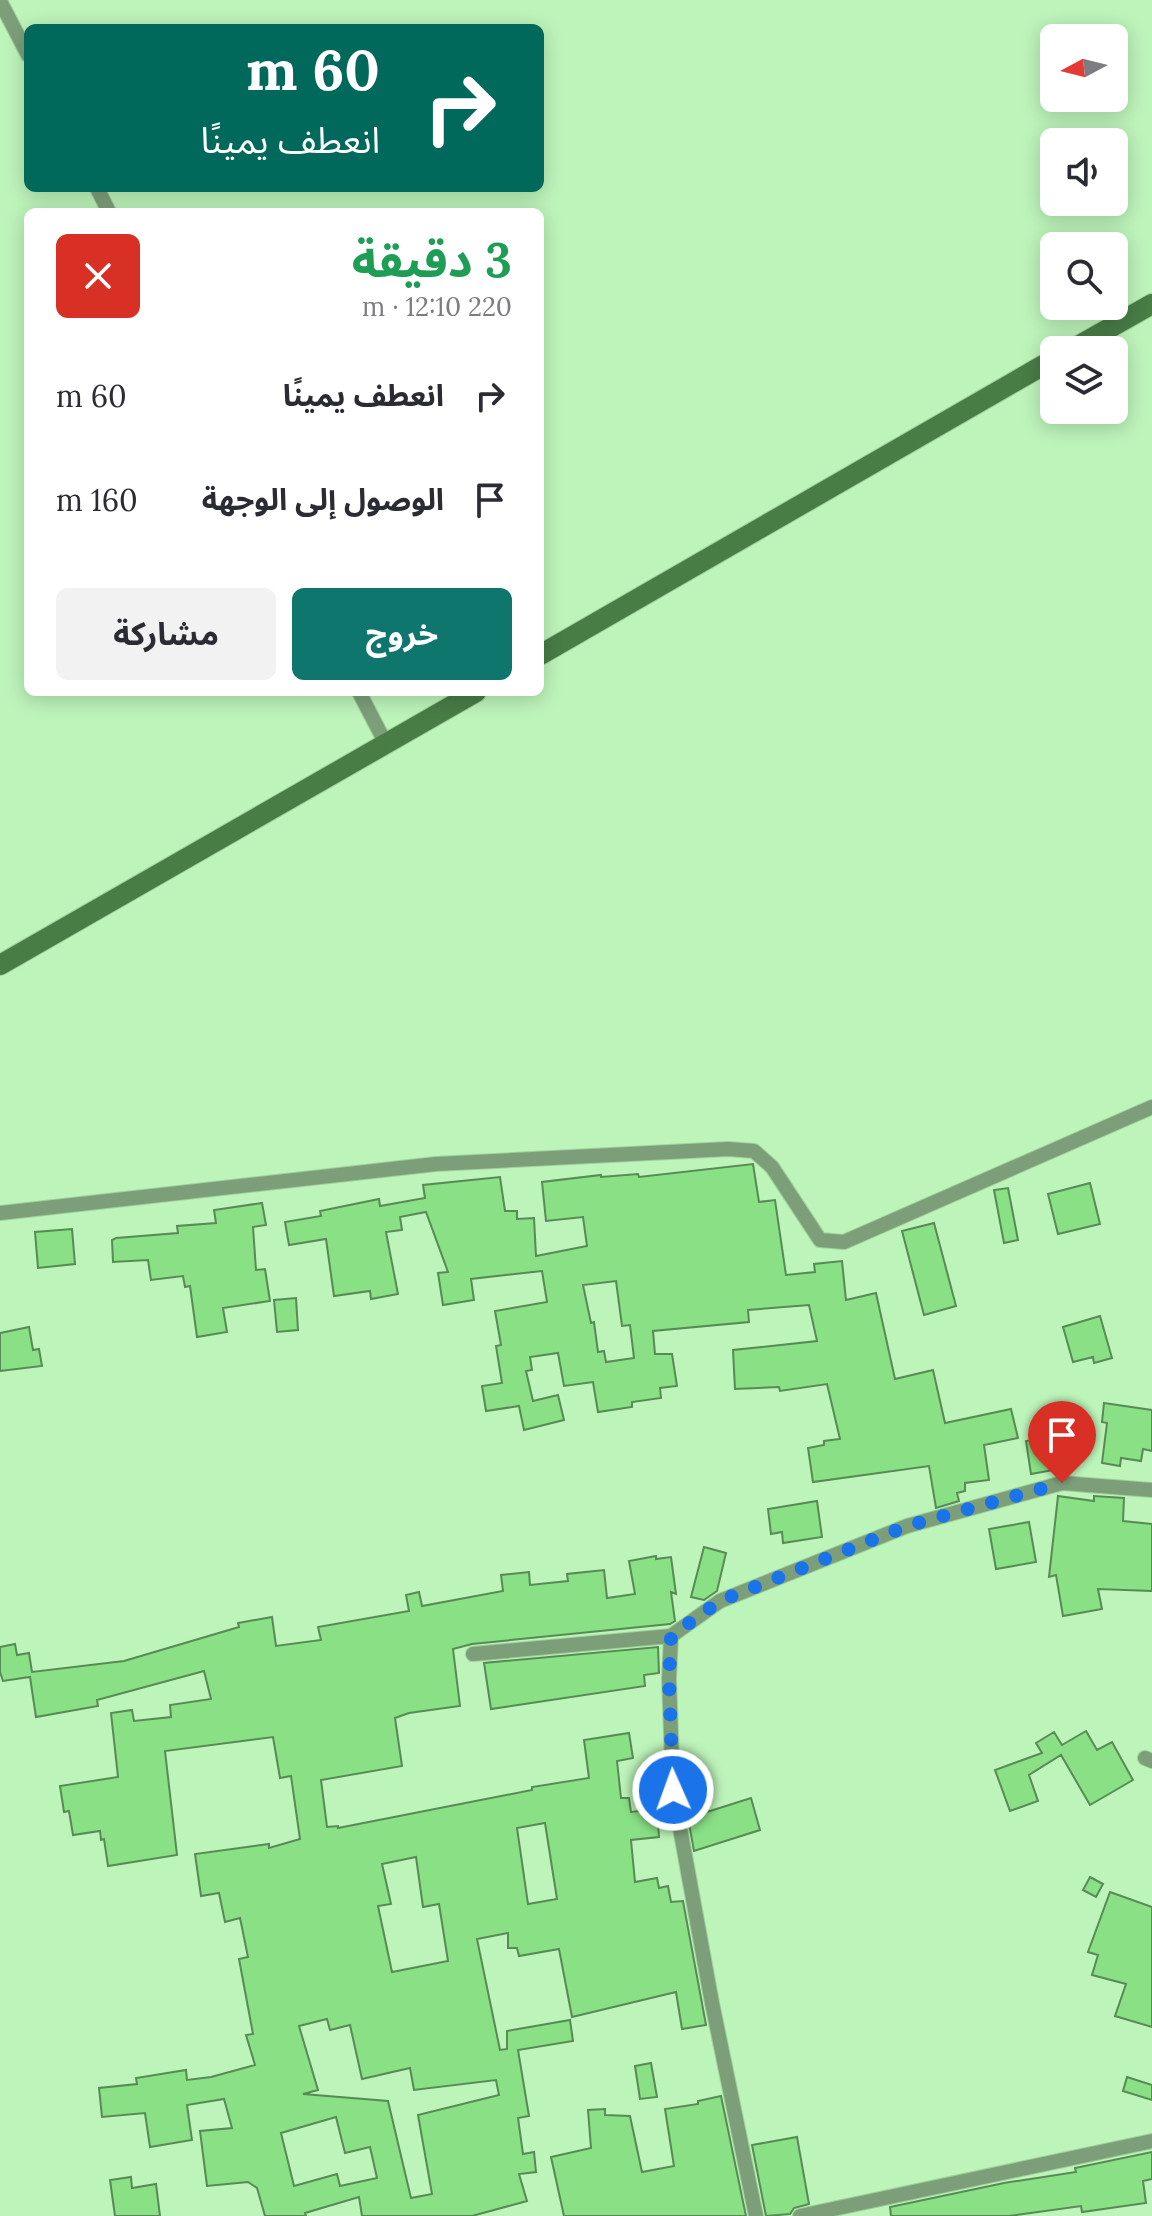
<!DOCTYPE html>
<html lang="ar">
<meta charset="utf-8">
<style>
:root{--surface:#fff;--page:#f2f2f3;--text:#2b2b33;--muted:#7c7c81;--accent:#0f766e}
body{margin:0;font-family:Lora,"Noto Sans Arabic",serif;background:var(--page);color:var(--text);direction:rtl;height:100vh;display:flex;flex-direction:column;font-size:30px;white-space:nowrap}
*{box-sizing:border-box;margin:0}
p{font-size:26px;color:var(--muted)}
.icon{flex:none;width:44px;height:44px;fill:none;stroke:currentColor;stroke-width:2;stroke-linecap:round;stroke-linejoin:round}
.map{position:relative;flex:1;overflow:hidden;direction:ltr}
.panel{position:absolute;left:24px;top:208px;width:520px;height:488px;display:flex;flex-direction:column;background:var(--surface);border-radius:12px;box-shadow:0 4px 20px #0003;direction:rtl}
.panel>*{flex:none}
.hud{position:absolute;left:24px;top:24px;width:520px;height:168px;border-radius:12px;box-shadow:0 4px 20px #0003;direction:rtl;background:#00695c;color:#fff;overflow:hidden}
.needle{width:52px;rotate:263deg}
.fabs{position:absolute;left:1040px;top:24px;display:grid;gap:16px}
.fabs a{display:grid;place-items:center;width:88px;height:88px;border-radius:12px;background:var(--surface);box-shadow:0 4px 20px #0003;font-size:40px}
.pin{position:absolute;display:grid;place-items:center;width:68px;height:68px;color:#fff;margin:-82px -34px;border-radius:50% 50% 50% 0;rotate:-45deg;box-shadow:0 0 8px #0007}
.pin .icon{rotate:45deg}
.me{position:absolute;width:88px;margin:-44px;rotate:358deg;stroke-linejoin:round;filter:drop-shadow(0 0 6px #0008)}
.turn{display:flex;align-items:center;gap:28px;height:168px;padding:0 32px;font-size:36px}
.turn .icon{width:104px;height:104px;stroke-width:2.5}
.turn b{display:block;font-size:56px;line-height:68px}
.round{display:grid;place-items:center;flex:none;width:84px;height:84px;border-radius:12px;background:var(--page)}
.overview{display:flex;align-items:center;justify-content:space-between;height:136px;padding:0 32px}
h1{font-size:48px;font-weight:700;line-height:60px;color:#1e9e55}
.primary-button{display:flex;gap:16px;margin-top:auto;padding:16px 32px}
.primary-button a{flex:1;height:92px;border-radius:12px;background:var(--accent);color:#fff;font-size:32px;font-weight:700;line-height:92px;text-align:center}
.primary-button a+a{background:var(--page);color:var(--text)}
ul{padding:0;list-style:none}
li{display:flex;align-items:center;gap:24px;height:104px;padding:0 32px}
li div{flex:1}
li b{display:block;font-size:30px}
li em{font-style:normal}
.map>svg:first-child{display:block}
</style>
<div class="map">
<svg width="1152" height="2216" viewBox="0 0 1152 2216">
<rect width="100%" height="100%" fill="#bdf4ba"/>
<!-- building -->
<path fill="#89e085" stroke="#588a55" stroke-width="2" fill-rule="evenodd" d="M753,1164L759,1202L775,1200L786,1275L815,1272L814,1264L842,1261L846,1300L876,1293L895,1379L933,1370L945,1423L1011,1409L1018,1438L984,1445L989,1480L965,1483V1491L957,1493L959,1501L936,1508L929,1466L813,1482L808,1448L824,1445V1441L840,1439L827,1384L780,1391L779,1387L735,1389L733,1350L817,1341L809,1305L748,1310L749,1322L653,1331L655,1354H672L677,1386L660,1388L661,1398L632,1402V1407L598,1412L593,1382L564,1386L558,1353L530,1357L532,1370L526,1371L533,1401L558,1395L564,1420L524,1430L519,1406L486,1411L482,1386L502,1383L496,1346L501,1345L495,1311L547,1302L542,1271L471,1279L474,1300L443,1305L438,1273L448,1272L426,1212L400,1217L402,1230L386,1232L398,1294L371,1299L370,1291L334,1296L326,1239L289,1245L285,1222L321,1216L320,1211L379,1199L380,1206L425,1198L423,1185L500,1177L505,1211H517V1219L534,1218L536,1256L587,1246L583,1217L546,1221L542,1182L601,1175V1177L638,1174L639,1177ZM616,1281L622,1326L630,1325L634,1358L606,1362L604,1351L598,1352L594,1322L591,1323L583,1285Z
M1090,1183L1100,1224L1058,1234L1048,1194Z
M1008,1188L1018,1240L1004,1243L994,1190Z
M262,1203L266,1225L253,1227L256,1270L265,1269L270,1301L223,1308L227,1332L197,1337L190,1286L185,1287L183,1276L151,1280L148,1260L113,1262L112,1240L116,1238L178,1233L177,1226L216,1223L214,1210Z
M934,1223L956,1306L924,1315L902,1231Z
M72,1229L75,1264L38,1268L35,1232Z
M296,1298L298,1330L277,1332L274,1300Z
M1100,1316L1112,1358L1094,1363L1093,1357L1073,1362L1063,1327Z
M29,1327L33,1350L39,1349L42,1366L0,1371V1333Z
M1104,1403L1152,1410V1451L1143,1449L1141,1461L1121,1458L1120,1466L1102,1463L1107,1423L1102,1422Z
M1054,1437L1059,1469L1031,1474L1026,1441Z
M1058,1496L1094,1501V1496L1124,1498L1123,1521L1152,1524V1591L1098,1589L1102,1609L1063,1616L1056,1575L1049,1577Z
M817,1501L822,1537L783,1543L782,1532L771,1534L768,1509Z
M1029,1522L1036,1562L996,1569L989,1529Z
M704,1547L726,1553L717,1591L704,1600L691,1597Z
M656,1556V1559L671,1557L676,1594L671,1592L675,1621L670,1624L472,1644L453,1649L460,1706L409,1713L395,1718L402,1766L321,1780L327,1827L338,1826V1828L532,1790V1787L589,1778L584,1740L629,1733L633,1758L617,1761L621,1798H629L631,1812L657,1809L659,1837L631,1840L635,1882L657,1878L659,1888L668,1886L671,1902L683,1901L706,2025L682,2029L676,1992L572,2017L559,1949L519,1956L517,1948H508V1933L477,1939L500,2050L507,2049V2031L570,2020L573,2041L518,2050L529,2116L518,2118L523,2154L534,2152L536,2172L519,2174L527,2201L472,2216H362L359,2197L305,2213L306,2216H265L257,2188L248,2182L207,2186L200,2131L232,2128L224,2099L187,2105L192,2140L150,2147L145,2113L102,2117L99,2088L137,2084L136,2078L186,2070L187,2080L211,2077L255,2065L246,2035L253,2034L239,1959L248,1957L240,1918L225,1922L219,1893L201,1896L195,1854L269,1844V1848L300,1839L291,1776L280,1778L273,1737L165,1751L177,1855L108,1866L104,1839L101,1840L100,1831L73,1835L69,1811L64,1812L60,1786L118,1777L111,1713L132,1710L134,1721L171,1717L170,1705L211,1699L204,1671L97,1700L98,1706L36,1717L30,1677L3,1681L0,1672V1647L15,1644L17,1655L29,1653L32,1672L124,1661L239,1627L238,1623L272,1617L276,1646L321,1640L318,1627L409,1611L406,1595L419,1592L422,1606L503,1591L501,1575L529,1572L530,1585L568,1581L567,1574L604,1570L607,1598L635,1594L629,1561ZM545,1823L557,1899L528,1904L517,1828ZM416,1857L423,1907L439,1904L448,1961L392,1972L378,1906L391,1904L382,1864ZM327,2019L330,2030L350,2025L362,2079L410,2068L414,2090L496,2080L499,2095L418,2115L432,2194L411,2198L388,2101L303,2094L318,2090L299,2026ZM336,2117L345,2153L370,2147L377,2178L340,2186L337,2174L294,2186L281,2133Z
M658,1647L659,1673L644,1675L645,1686L491,1709L484,1663Z
M1086,1731L1097,1750L1112,1742L1133,1780L1090,1805L1061,1755L1029,1775L1038,1801L1010,1811L995,1770L1042,1753L1036,1743L1054,1732L1062,1745Z
M751,1798L760,1830L694,1851L688,1818Z
M1090,1877L1103,1884L1096,1897L1083,1890Z
M1110,1892L1152,1907V2027L1115,2016L1126,1984L1092,1975L1098,1955L1088,1952Z
M651,2063L657,2097L640,2099L635,2066Z
M1127,2077L1152,2085V2100L1123,2091Z
M721,2096L746,2216H564L551,2157L591,2148L588,2110L605,2109V2115L630,2116L642,2172L674,2166L665,2109L698,2104V2101Z
M797,2137L809,2204L794,2208L790,2214L766,2216L752,2145Z
M1152,2152V2179L1143,2181L1146,2203L1082,2212L1081,2206L1009,2216H891L890,2207L1004,2183L1076,2172L1075,2168Z
M131,2177L132,2188L156,2184L160,2216H115L110,2180Z"/>
<g fill="none" stroke-linecap="round" stroke-linejoin="round">
<defs>
<path id="minor" d="M0,1L28,55
M97,188L109,212
M359,692L386,744
M0,1213L436,1164L728,1149L754,1151L772,1167L820,1240L844,1242L1152,1107
M671,1636L669,1679L673,1790L712,2003L756,2216
M473,1654L671,1636L720,1601L907,1526L1062,1483L1152,1490
M1145,1758L1152,1761
M800,2216L1152,2141"/>
<path id="secondary" d="M1071,350L1152,304
M540,655L1054,359
M0,965L476,692"/>
</defs>
<!-- minor casing -->
<use href="#minor" stroke="#9ecf9c" stroke-width="16"/>
<!-- secondary casing -->
<use href="#secondary" stroke="#9ecf9c" stroke-width="22"/>
<!-- minor -->
<use href="#minor" stroke="#7c9f79" stroke-width="14"/>
<!-- secondary -->
<use href="#secondary" stroke="#487d46" stroke-width="20"/>
</g>
<g fill="none" stroke-linecap="round" stroke-linejoin="round">
<!-- route -->
<path stroke="#1a73e8" stroke-width="14" stroke-dasharray="0 25.2" d="M673,1790L669,1679L671,1636L720,1601L907,1526L1062,1483"/>
</g>
</svg>
<div class="fabs">
<a><svg class="needle" viewBox="-14 -14 28 28"><path d="M0-13l5 13h-10z" fill="#e53935"/><path d="M0 13l5-13h-10z" fill="#7c7c81"/></svg></a>
<a><svg class="icon" aria-label="sound" viewBox="0 0 24 24"><path d="M4 9h4l5-4v14l-5-4H4zM17 9q2 3 0 6"/></svg></a>
<a><svg class="icon" aria-label="search" viewBox="0 0 24 24"><circle cx="10" cy="10" r="6"/><path d="M15 15l6 6"/></svg></a>
<a><svg class="icon" aria-label="layers" viewBox="0 0 24 24"><path d="M12 4l9 5-9 5-9-5zM3 14l9 5 9-5"/></svg></a>
</div>
<div class="pin" style="left:1062px;top:1483px;background:#d93025"><svg class="icon" aria-label="arrive" viewBox="0 0 24 24"><path d="M6 21V4h12l-3 4 3 4H6"/></svg></div>
<svg class="me" style="left:673px;top:1790px" viewBox="-20 -20 40 40"><circle r="17" fill="#1a73e8" stroke="#fff" stroke-width="3"/><path d="M0-11L8 9 0 5-8 9z" fill="#fff"/></svg>
<div class="hud">
<div class="turn"><svg class="icon" aria-label="right" viewBox="0 0 24 24"><path d="M7 20v-9h11M14 6l5 5-5 5"/></svg><div><b>60 m</b>انعطف يمينًا</div></div>
</div>
<section class="panel">
<div class="overview"><div><h1>3 دقيقة</h1><p>220 m · 12:10</p></div><a class="round" style="background:#d93025;color:#fff"><svg class="icon" aria-label="close" viewBox="0 0 24 24"><path d="M6 6l12 12M18 6L6 18"/></svg></a></div>
<ul>
<li><svg class="icon" aria-label="right" viewBox="0 0 24 24"><path d="M7 20v-9h11M14 6l5 5-5 5"/></svg><div><b>انعطف يمينًا</b></div><em>60 m</em></li>
<li><svg class="icon" aria-label="arrive" viewBox="0 0 24 24"><path d="M6 21V4h12l-3 4 3 4H6"/></svg><div><b>الوصول إلى الوجهة</b></div><em>160 m</em></li>
</ul>
<div class="primary-button"><a>خروج</a><a>مشاركة</a></div>
</section>
</div>
